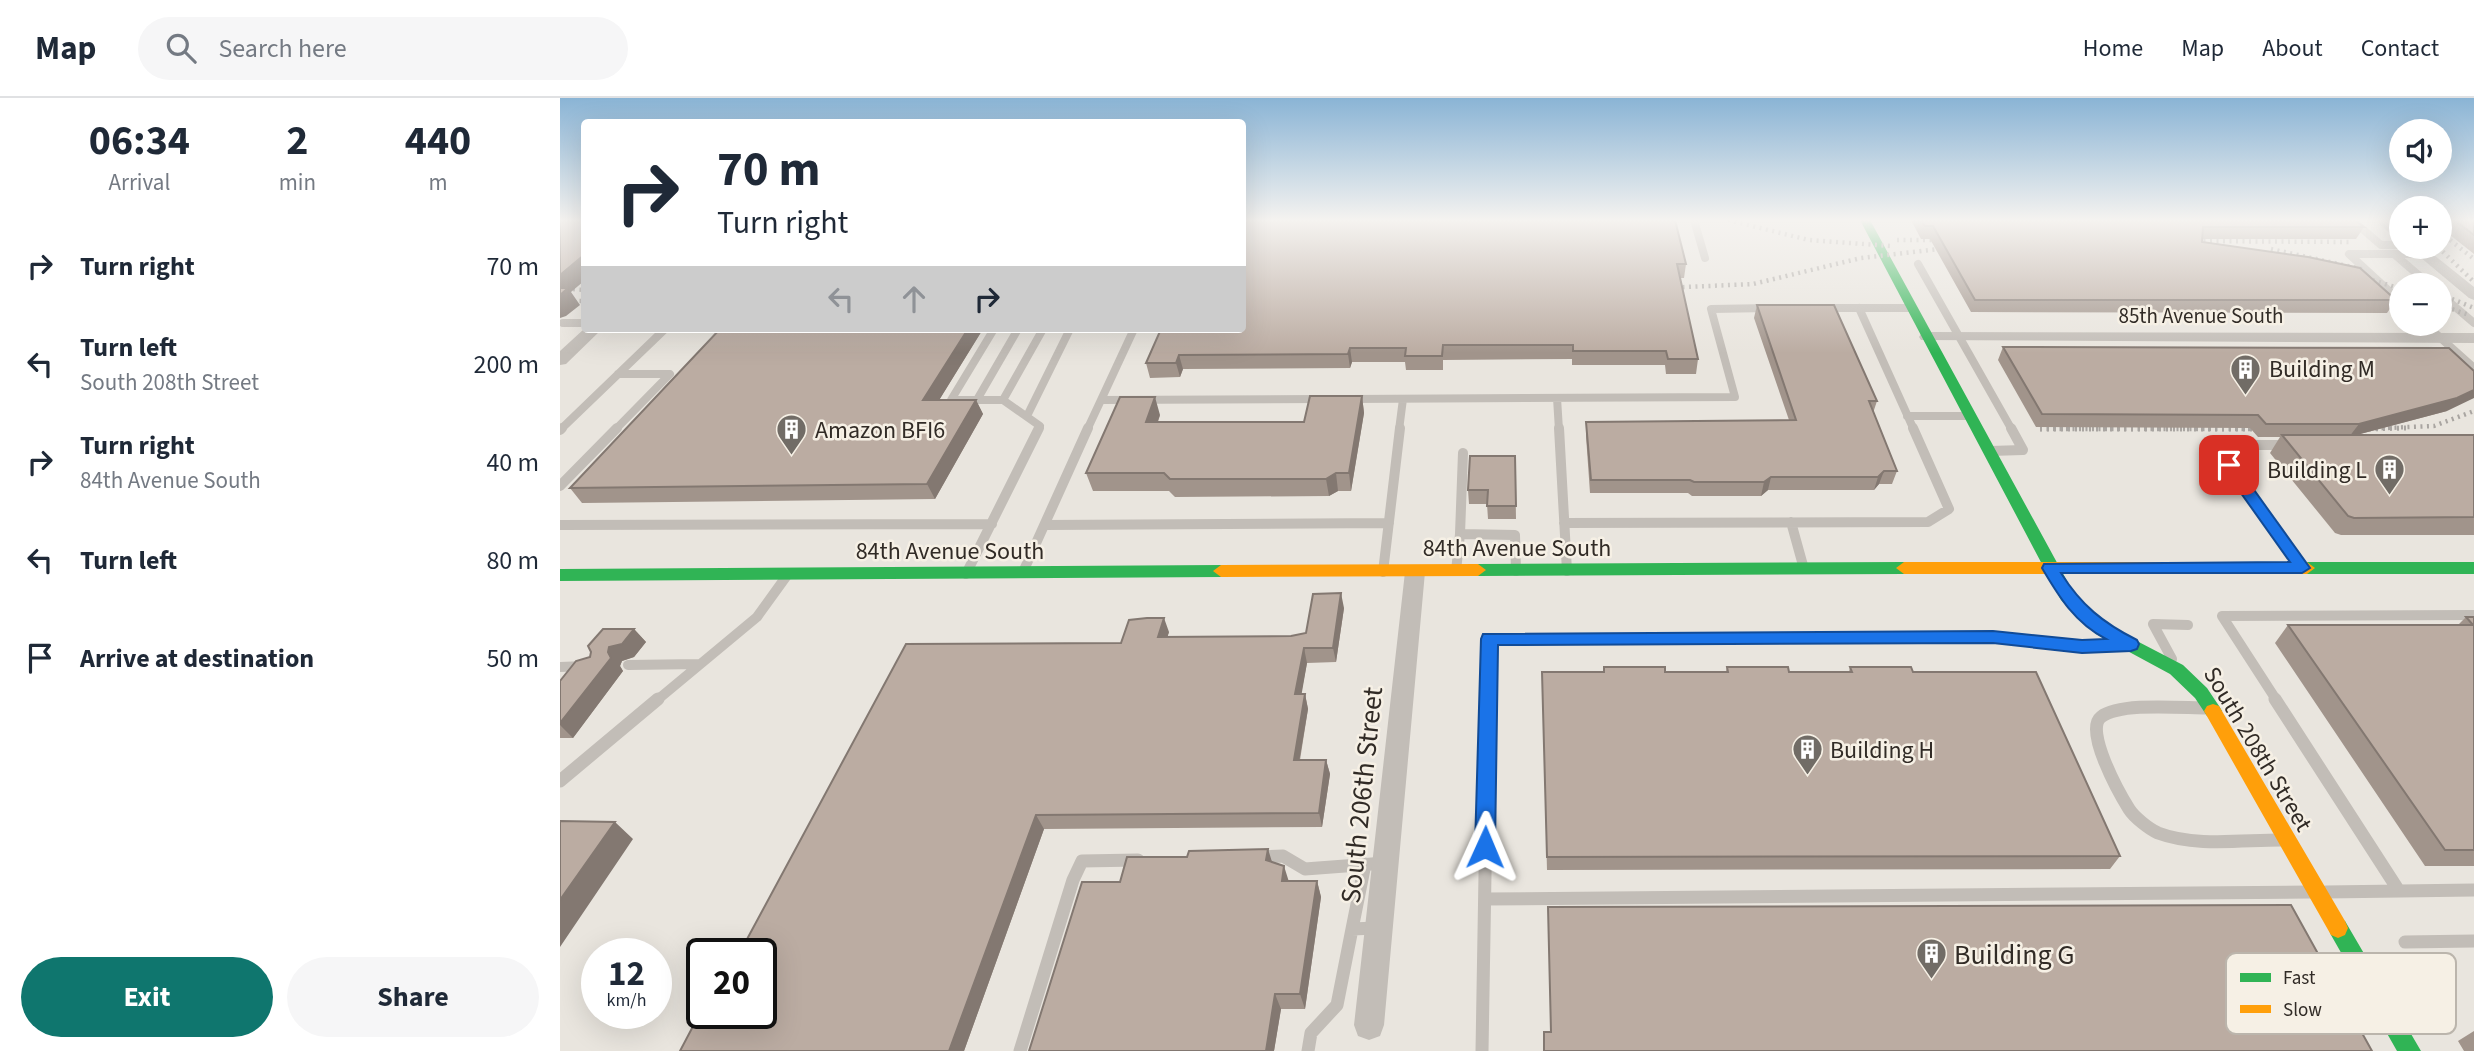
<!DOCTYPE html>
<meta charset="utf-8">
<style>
:root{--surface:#fff;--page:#f6f6f7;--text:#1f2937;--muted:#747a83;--line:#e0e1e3;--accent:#0f766e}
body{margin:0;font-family:"Source Sans 3",sans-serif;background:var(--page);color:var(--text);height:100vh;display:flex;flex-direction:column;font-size:26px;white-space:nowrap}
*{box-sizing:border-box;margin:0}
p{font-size:23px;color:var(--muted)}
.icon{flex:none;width:38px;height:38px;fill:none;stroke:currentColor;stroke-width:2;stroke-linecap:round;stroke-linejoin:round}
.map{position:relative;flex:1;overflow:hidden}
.panel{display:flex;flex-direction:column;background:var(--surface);width:560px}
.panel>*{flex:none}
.top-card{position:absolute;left:21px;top:21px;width:665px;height:214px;border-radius:7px;box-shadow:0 7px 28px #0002;background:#fff;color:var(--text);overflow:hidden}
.buttons{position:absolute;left:1829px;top:21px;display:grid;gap:14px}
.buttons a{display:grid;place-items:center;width:63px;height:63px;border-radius:50%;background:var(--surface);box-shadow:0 7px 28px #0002;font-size:35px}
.speed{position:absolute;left:21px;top:840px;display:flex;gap:14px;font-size:35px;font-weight:700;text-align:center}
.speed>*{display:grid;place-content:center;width:91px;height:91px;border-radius:50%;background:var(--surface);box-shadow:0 7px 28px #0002;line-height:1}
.speed small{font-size:18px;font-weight:400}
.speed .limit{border:4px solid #111;border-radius:10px;background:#fff;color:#111}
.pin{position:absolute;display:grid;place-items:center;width:60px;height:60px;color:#fff;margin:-30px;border-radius:14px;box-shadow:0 4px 10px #0006}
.me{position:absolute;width:77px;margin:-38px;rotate:1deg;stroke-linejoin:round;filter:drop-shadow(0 0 5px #0008)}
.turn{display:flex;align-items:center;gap:24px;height:147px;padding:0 21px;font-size:32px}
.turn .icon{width:91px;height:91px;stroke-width:2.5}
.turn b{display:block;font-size:49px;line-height:60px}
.lanes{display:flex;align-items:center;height:66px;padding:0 21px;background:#0003;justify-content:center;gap:35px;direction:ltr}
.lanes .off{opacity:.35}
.eta{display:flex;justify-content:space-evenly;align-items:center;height:119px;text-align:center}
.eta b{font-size:42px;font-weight:700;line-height:49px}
.button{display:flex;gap:14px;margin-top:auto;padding:14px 21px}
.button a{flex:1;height:80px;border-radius:42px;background:var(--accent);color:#fff;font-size:28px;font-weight:700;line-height:80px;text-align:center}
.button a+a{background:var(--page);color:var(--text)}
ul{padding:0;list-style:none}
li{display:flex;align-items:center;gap:21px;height:98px;padding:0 21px}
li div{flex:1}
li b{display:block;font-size:26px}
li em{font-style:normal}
header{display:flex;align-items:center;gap:42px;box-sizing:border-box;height:98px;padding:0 35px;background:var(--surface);border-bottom:2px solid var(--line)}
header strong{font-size:33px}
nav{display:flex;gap:38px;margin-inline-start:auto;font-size:24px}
.search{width:490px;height:63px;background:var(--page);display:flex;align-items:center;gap:18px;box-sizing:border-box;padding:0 24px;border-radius:38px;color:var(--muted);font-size:26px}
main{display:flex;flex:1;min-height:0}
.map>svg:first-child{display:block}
</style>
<header>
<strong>Map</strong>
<div class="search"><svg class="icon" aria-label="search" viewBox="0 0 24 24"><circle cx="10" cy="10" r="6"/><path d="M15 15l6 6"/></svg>Search here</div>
<nav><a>Home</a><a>Map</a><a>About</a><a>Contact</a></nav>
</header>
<main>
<section class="panel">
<div class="eta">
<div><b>06:34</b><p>Arrival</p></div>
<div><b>2</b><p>min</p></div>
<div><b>440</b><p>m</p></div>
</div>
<ul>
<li><svg class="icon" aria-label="right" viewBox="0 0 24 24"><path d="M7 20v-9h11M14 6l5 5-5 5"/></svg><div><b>Turn right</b></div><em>70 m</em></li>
<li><svg class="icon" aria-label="left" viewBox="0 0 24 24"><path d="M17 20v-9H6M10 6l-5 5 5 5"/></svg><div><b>Turn left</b><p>South 208th Street</p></div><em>200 m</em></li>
<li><svg class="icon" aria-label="right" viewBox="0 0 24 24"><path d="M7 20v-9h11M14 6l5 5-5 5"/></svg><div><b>Turn right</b><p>84th Avenue South</p></div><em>40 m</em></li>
<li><svg class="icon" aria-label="left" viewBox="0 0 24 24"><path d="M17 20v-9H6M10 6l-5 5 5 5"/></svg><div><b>Turn left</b></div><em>80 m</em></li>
<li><svg class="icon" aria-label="arrive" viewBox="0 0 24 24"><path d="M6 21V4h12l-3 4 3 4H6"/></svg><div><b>Arrive at destination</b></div><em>50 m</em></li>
</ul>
<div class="button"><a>Exit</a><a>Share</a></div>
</section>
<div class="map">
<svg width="1914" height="953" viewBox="0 0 1914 953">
<rect width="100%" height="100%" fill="#e9e5de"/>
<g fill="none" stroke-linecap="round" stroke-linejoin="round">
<!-- lane-far2 -->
<path stroke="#c2bdb7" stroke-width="8" d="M1134,122L1145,160
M1792,122L1821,147H1841
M1834,156L1870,187
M1358,166L1452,332
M1880,196L1914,225
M1841,204L1789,156H1864
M1263,210H1352
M1299,210L1354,332
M3,225H24
M1865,226L1914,270
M434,231L391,302H443L480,328L478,332
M418,300L458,231
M997,300L999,332
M790,301L1175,299L1151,211L1209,210
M443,302L483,231
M541,302L574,231
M467,318L510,231
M1347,318H1409
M0,332L105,231
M55,332L110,276H58
M527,332L541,302L763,301
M839,332L843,301"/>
<!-- lane-far1 -->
<path stroke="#c2bdb7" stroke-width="10" d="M999,330L1007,473
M0,332L2,330
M1727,347H1654L1742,470
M1430,353L1463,352L1451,330
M0,388L57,330
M1231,424L1244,471
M1004,425L1368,424L1389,411L1353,330
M0,427L432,426
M485,427L829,425
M900,436L903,355
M896,473L900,436L955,437L956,473
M463,474L528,330
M823,474L840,330
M406,476L479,330
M1612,561L1593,526L1628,527
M68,567L140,566
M0,569L25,568
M96,603L197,519L228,476
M928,603L929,541L1433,539L1523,548L1557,547
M1717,603L1662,518L1914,517"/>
<!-- lane -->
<path stroke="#c2bdb7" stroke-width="13" d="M1715,601L1839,793
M1647,610C1622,610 1560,604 1541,619C1524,632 1559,695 1569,711C1574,719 1589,731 1598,735C1635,749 1682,742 1721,742
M0,683L98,601
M699,759L723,758L745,771L825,765
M1766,794L1914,792
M925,801L1750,794
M792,831L805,766
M1845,844L1914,843
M460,953L513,782L522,763L578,762
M748,953L751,935L777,907L792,831L816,830
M922,953L928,601"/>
<!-- street -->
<path fill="#c2bdb7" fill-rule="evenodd" d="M1815,122H1830L1841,131V142L1836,141Z
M1848,149H1864L1914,189V202L1909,200Z
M24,231H42L6,266L0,267V253Z
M1367,234L1914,235V245L1361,242L1359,239L1361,236Z
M855,467L862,469L865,474L824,927L820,938L809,942L798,938L794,927L845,474L848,469Z"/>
<!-- fast -->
<path fill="#30b455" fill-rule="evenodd" d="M1300,122H1310L1513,494L1548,528L1623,567L1647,590L1659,608L1662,613L1659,618L1653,620L1647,618L1635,600L1610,576L1536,536L1501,502Z
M1344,464L1352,470L1344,476L918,478L910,472L918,466Z
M1747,464H1914V476H1747L1739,470Z
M661,467L669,473L661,479L0,483V471Z
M1778,820L1785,823L1861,953H1837L1771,837L1768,830L1771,823Z"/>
<!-- slow -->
<path fill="#ff9f0a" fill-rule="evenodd" d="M1344,464H1747L1755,470L1747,476H1344L1336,470Z
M918,466L926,472L918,478L661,479L653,473L661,467Z
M1653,606L1659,608L1785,823L1788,830L1785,837L1778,840L1771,837L1644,613L1647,608Z"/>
<!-- rail-far1 -->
<path stroke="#a9a5a1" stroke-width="4.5" stroke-dasharray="2 4.5" stroke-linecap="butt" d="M1168,122L1249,142L1331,148
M1880,134L1914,161
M1337,142H1372
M1624,143L1792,144
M1878,149L1914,184
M1711,151L1806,172
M1794,176L1841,191
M0,190L24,192
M1103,190L1193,186L1301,160L1396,149
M1880,196L1914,210
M0,203H24
M1880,207L1909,217
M1480,331H1711
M1802,331L1874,328L1914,313"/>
<!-- rail -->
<path stroke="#a9a5a1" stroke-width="5" stroke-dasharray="2 5" stroke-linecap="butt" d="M1480,331H1711
M1802,331L1849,330"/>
</g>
<!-- wall -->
<path fill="#a1948b" d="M682,122L1126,166L1124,180H1120L1138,261L1136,276H1106L1105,267H1012V261L883,262V272H846L845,264H792L790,270L623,271L620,279L590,280L586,265Z
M1351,122H1795L1804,129L1796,141H1643L1642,144L1836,202L1827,215L1411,214L1370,141H1361Z
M1880,122H1914V156L1880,129Z
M1197,207L1317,303L1313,315L1337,373L1332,386H1319L1314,392H1208L1201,398H1132L1128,395H1030L1026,338V324L1229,322L1194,220Z
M423,231L379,302H416L423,316L375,401L22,405L10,390Z
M1443,249L1887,313L1796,337H1914V437H1781L1775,435L1710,355L1720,339H1698L1690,330L1476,329L1438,262Z
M802,298L804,315L791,393H778L769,398L615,399L609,393H533L526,375L600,317L598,324H744Z
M955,358L956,421H928L927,406H909L908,392Z
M784,510L776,564L747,565L741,596H745L748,611L740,662H766L770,676L762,729L484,731L404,953H120L147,916L561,545L609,534L607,539L731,538L746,535Z
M1906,519H1914V768H1865L1715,545L1728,527H1898Z
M74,531L86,544L74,559L62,563L60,568L63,573L13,640H0V583L30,559Z
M1044,569L1105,574H1166L1167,569L1229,574H1289L1290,569L1353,574L1560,758L1550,771L987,772L982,574H1043Z
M712,764L729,783H757L761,799L745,911H721L714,953H469Z
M988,809L1812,953H983L984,934H991Z
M1914,933V953H1904L1898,943Z"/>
<!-- shaded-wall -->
<path fill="#837871" d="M24,157V183L11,194L20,207L6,218L0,220V177Z
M408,231H423L370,317L363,302Z
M790,250L792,264L790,270L788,256Z
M619,257L623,271L620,279L616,265Z
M1914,292V300L1887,313L1789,339L1799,326Z
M802,298L804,315L791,393L789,375Z
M595,299L600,317L591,341L586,324Z
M416,302L423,316L375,401L367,386Z
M1324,373L1319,386L1314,392L1318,379Z
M776,375L778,393L769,398L766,381Z
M1211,379L1208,392L1201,398L1204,384Z
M781,495L784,510L776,564L773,550Z
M604,520L609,534L603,553L598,539Z
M74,531L86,544L74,559L62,563L60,568L63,573L13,640L0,627V625L48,554L49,549Z
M744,550L747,565L739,611L735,596Z
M745,596L748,611L737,676L734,662Z
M766,662L770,676L762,729L759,715Z
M476,717L484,731L404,953H389Z
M55,724L73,741L0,849V802Z
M708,751L713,767L706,762Z
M724,768L729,784L722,783Z
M757,783L761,799L745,911L740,896Z
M715,896L721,911L714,953H706Z"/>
<!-- building -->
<path fill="#bbaca2" stroke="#837871" stroke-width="2" d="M0,122H24V157L0,177Z
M682,122H1115L1126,166H1117L1138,261H1108L1106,253H1013V247H883L882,258H845L846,250H790L788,256L619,257L616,265H586L601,231H682Z
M1361,122H1795L1804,129H1643L1642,144L1748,159L1800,170L1836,202H1415L1373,128H1365Z
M1894,122H1914V137Z
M0,190H8L0,197Z
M1197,207H1274L1317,303H1309L1337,373H1324L1318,379H1211L1204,384H1134L1130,382H1031L1026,324L1236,322Z
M160,231H408L363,302H416L367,386L10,390Z
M1443,249L1889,250L1914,273V292L1897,300L1799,326H1706L1698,317L1482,316Z
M750,298H802L789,375H776L766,381H610L604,375H526L560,299H595L586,324H744Z
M1722,337H1914V419L1794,420L1788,418Z
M910,358H955L956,408H927L928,392H908Z
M781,495L773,550H744L735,596H745L734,662H766L759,715L476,717L389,953H120L140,915H201V856H179L346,546L561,545L569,522L587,520H604L598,539L731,538L746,535L753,496Z
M1906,519H1914V752H1885L1728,527H1913Z
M43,531H74L62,546L49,549L48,554L51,560L0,625V583L16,563L30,559L31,554L28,548Z
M1044,569H1105V574H1168L1167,569H1228L1229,574H1292L1290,569H1351L1353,574H1476L1560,758L987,759L982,574H1044Z
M0,723L55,724L0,802Z
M708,751L706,762L724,768L722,783H757L740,896H715L706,953H469L522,784H560L567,759H627L629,753Z
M1731,807L1812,953H984V934H991L988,809Z"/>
<!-- sky -->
<linearGradient id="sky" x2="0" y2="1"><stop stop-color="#8ab4d5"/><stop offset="0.48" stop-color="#f5f3f0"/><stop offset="1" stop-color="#f5f3f0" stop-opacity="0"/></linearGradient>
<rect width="1914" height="255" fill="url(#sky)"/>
<!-- route -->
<path fill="#1a73e8" stroke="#114b97" stroke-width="2" d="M1669,363L1674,364L1750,470L1742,475H1501C1521,507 1543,525 1577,542L1579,546L1577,551L1571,553L1522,555L1433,545L938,547L935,749L932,755L925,758L918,755L915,749L921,541L923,536L1433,533L1522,542L1546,541C1515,525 1499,499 1482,470L1484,466L1730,464L1661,367Z"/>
<!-- icons -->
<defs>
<symbol id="building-pin" viewBox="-11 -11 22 30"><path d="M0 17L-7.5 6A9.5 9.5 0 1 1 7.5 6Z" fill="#716c66" stroke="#f6f0e5"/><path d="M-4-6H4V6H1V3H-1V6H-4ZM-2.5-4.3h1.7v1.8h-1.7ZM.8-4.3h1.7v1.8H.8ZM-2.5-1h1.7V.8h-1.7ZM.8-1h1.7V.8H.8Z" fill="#fff"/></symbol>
</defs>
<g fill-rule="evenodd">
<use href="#building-pin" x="1668" y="254" width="35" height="47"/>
<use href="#building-pin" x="214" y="314" width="35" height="47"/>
<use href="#building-pin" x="1812" y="354" width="35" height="47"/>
<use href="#building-pin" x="1230" y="634" width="35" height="47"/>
<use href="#building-pin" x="1354" y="838" width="35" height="47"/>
</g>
<g text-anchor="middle" stroke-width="5" stroke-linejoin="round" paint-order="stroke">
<!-- far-street labels -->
<g font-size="21" fill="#312b26" stroke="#f6f0e5">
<text x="1641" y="225">85th Avenue South</text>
</g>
<!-- poi labels -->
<g font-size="24" fill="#312b26" stroke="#f6f0e5" text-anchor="start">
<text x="1709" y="279">Building M</text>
<text x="255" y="340">Amazon BFI6</text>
<text x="1807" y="380" text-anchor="end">Building L</text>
<text x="1270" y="660">Building H</text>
</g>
<!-- street labels -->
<g font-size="24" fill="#312b26" stroke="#f6f0e5">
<text x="957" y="458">84th Avenue South</text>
<text x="390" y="461">84th Avenue South</text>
<text transform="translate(1698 651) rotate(59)" y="8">South 208th Street</text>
</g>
<!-- near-street labels -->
<g font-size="28" fill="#312b26" stroke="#f6f0e5">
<text transform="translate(801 697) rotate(-84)" y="10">South 206th Street</text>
</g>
<!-- near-poi labels -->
<g font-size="28" fill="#312b26" stroke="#f6f0e5" text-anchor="start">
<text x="1394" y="866">Building G</text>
</g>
</g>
<!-- legend -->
<rect x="1666" y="855" width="230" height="81" rx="10" fill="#f6f0e5" stroke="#bbb5ac" stroke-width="2"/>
<rect x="1680" y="875" width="31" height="9" fill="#30b455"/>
<rect x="1680" y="907" width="31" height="8" fill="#ff9f0a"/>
<g font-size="19" fill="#312b26">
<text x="1723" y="886">Fast</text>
<text x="1723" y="918">Slow</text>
</g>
</svg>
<div class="buttons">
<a><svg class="icon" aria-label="sound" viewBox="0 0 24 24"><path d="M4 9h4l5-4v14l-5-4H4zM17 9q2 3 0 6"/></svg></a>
<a>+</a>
<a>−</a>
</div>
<div class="speed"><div>12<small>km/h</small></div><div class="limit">20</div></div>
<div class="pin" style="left:1669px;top:367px;background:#d93025"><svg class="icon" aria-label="arrive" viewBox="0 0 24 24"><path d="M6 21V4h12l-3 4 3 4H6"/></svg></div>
<svg class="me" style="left:925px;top:749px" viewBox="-20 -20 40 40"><path d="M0-17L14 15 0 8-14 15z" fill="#1a73e8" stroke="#fff" stroke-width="4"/></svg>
<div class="top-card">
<div class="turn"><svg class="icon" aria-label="right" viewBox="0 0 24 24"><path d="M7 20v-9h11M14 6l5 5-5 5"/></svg><div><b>70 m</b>Turn right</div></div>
<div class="lanes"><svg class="icon off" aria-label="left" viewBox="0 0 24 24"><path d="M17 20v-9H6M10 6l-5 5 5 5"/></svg><svg class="icon off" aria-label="ahead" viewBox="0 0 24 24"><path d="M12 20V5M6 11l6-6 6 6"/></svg><svg class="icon" aria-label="right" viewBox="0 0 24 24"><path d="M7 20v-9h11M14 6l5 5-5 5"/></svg></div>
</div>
</div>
</main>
